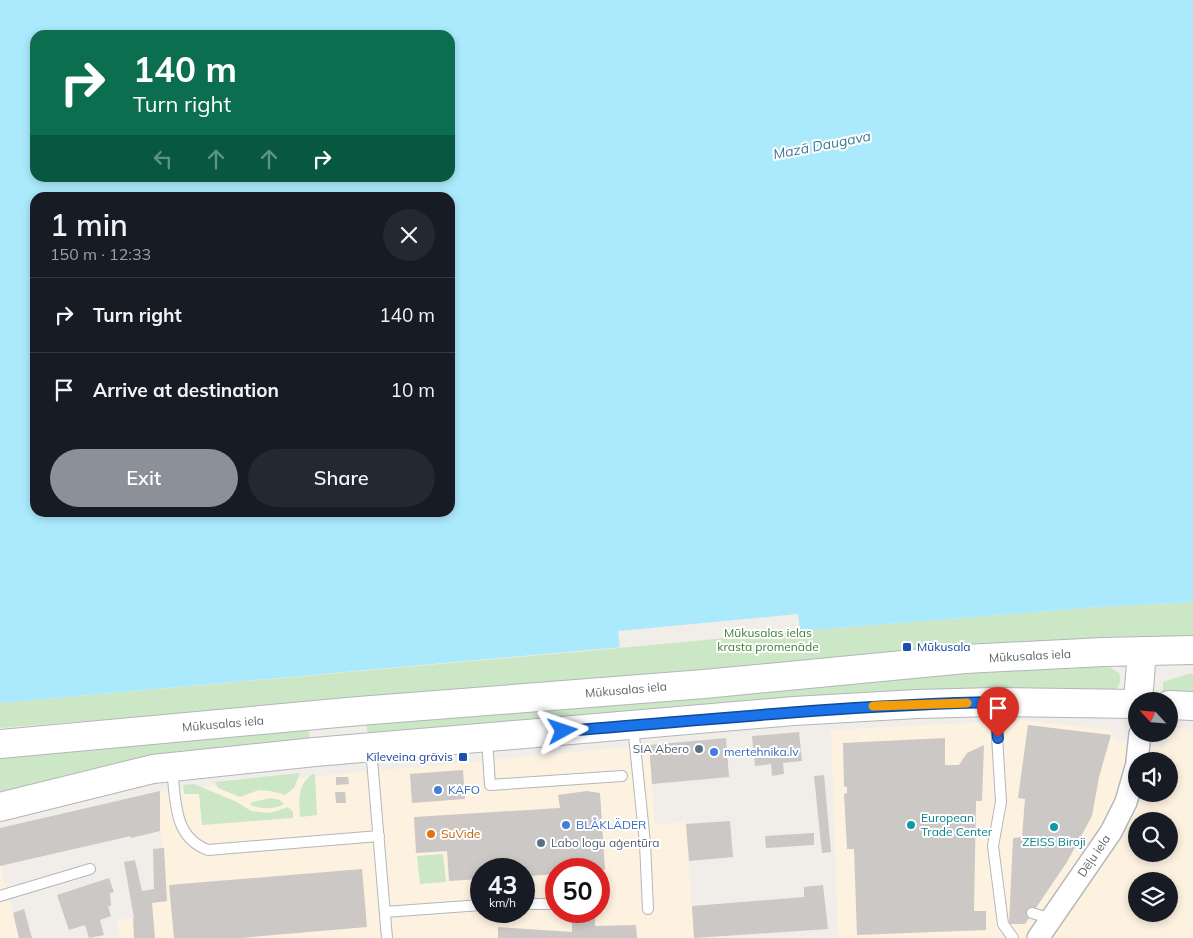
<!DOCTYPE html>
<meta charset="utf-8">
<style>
:root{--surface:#171b24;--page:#242831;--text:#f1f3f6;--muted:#9ea1a6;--line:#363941;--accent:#8c9099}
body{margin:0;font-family:Mulish,sans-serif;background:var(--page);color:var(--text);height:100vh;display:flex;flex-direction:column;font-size:19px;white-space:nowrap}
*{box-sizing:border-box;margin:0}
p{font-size:16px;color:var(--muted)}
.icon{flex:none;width:28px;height:28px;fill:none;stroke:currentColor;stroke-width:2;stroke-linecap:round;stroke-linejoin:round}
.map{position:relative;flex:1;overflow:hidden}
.side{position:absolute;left:30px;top:192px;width:425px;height:325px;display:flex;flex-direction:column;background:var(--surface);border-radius:15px;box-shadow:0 2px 8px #0003}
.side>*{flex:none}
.hud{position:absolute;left:30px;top:30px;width:425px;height:152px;border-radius:15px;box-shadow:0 2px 8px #0003;background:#0b6e4f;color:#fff;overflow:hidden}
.needle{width:32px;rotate:296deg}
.buttons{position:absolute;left:1128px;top:692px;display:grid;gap:10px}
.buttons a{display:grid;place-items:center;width:50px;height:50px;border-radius:50%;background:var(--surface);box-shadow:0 2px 8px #0003;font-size:25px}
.speed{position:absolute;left:470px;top:858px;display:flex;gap:10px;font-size:25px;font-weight:700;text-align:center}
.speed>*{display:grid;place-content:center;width:65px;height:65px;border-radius:50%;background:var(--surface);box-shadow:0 2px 8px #0003;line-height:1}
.speed small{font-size:12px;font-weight:400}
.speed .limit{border:8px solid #d22;background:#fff;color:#111}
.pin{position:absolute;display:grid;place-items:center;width:42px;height:42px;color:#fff;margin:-51px -21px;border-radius:50% 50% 50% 0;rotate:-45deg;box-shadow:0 0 5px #0007}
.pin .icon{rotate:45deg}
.me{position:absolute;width:55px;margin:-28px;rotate:85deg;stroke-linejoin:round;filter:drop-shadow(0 0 4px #0008)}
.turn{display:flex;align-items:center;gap:18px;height:105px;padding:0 20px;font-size:22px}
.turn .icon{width:65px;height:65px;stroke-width:2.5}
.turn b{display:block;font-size:35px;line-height:42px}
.lanes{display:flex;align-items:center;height:48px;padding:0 20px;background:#0003;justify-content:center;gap:25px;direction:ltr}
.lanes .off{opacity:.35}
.round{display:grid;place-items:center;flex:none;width:52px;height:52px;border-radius:26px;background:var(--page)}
.head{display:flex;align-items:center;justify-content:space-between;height:85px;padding:0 20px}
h1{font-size:30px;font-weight:600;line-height:38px}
.button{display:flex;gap:10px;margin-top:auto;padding:10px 20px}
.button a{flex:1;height:58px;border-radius:30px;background:var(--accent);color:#fff;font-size:20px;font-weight:600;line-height:58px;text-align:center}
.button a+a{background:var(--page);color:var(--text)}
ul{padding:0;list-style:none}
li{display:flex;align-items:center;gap:15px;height:75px;padding:0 20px;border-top:1px solid var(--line)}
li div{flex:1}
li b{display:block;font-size:19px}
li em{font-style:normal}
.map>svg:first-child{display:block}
</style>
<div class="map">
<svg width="1193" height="938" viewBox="0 0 1193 938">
<rect width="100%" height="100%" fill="#f1ede8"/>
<!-- commercial -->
<path fill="#fdf1e0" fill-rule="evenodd" d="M1022,720L1109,730L1113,732L1114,739L1140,745L1164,748L1169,737L1180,728L1193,729V938H838L831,730ZM1136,761H1169V794H1136ZM1136,821H1169V854H1136ZM1136,881H1169V914H1136Z
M649,745L655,825L686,821L694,938H120L117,920L134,918L133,905L167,901L164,848L160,831V791ZM481,869H524V911H481ZM556,869H599V911H556Z
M0,864L13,913L19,938H0Z"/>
<!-- green -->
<path fill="#cce7c5" d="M1193,602V636L1109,637L1005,643L349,700L0,728V703L620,648L618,631H800L1099,607Z
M1085,666L1110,667L1119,673C1122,682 1120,685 1113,692L368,735L366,723L966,672Z
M1188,674H1193V694L1163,693V682Z
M309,730L310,741L0,795V756Z
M300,773L294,788L285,795L271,791L259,790L240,797L218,788L215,782Z
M313,774H315L317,815L300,817C299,800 297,784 313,774Z
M194,784L237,802L251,811L270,813L288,807L293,812V818L202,825L199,794H184L183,785Z
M271,798L280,800L284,804C274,810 261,809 250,805L252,802Z
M443,854L446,882L420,884L417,856Z"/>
<!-- water -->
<path fill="#abeafd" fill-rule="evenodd" d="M0,0H1193V602L1099,607L800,631L0,703ZM35,35H450V178H35ZM35,198H450V512H35Z"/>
<!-- pier -->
<path fill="#f1ede8" d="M798,614L800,631L620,648L618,631Z"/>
<!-- building -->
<path fill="#ccc8c5" d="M1028,725L1111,735L1099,777L1092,816L1067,862L1025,924H1009L1013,838L1022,837L1025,799L1018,798Z
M799,732L802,761L783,763L784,774L772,776L771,764L755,766L752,736Z
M726,738L729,777L652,784L649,745Z
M945,738V765H959L967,753L984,745L982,801H976L974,911H986V930L857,935L854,849H847L844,794L847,793V787L844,786L843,743Z
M463,770L465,799L412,803L410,774Z
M824,775L831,852L822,853L814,776Z
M336,777H348L349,784L336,785Z
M160,791V831L131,838L130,836L122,838L0,866V828Z
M587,791L600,793L605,870L556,869V874L530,876L529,893L524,892V869H481V879L449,881L447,851L416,853L414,817L560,808L558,795Z
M335,792H345L346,803H336Z
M730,821L733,857L689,861L686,824Z
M814,833V845L766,848L765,836Z
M164,848L167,901L152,903L155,938H134L133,918H134L124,862L135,860L142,891L154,889L153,849Z
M362,869L367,927L241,938H174L169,885Z
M109,878L114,892L110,893L111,906H108L111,916L100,920L104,935L89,938L85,925L69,930L57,895Z
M823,885L828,929L694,938L692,906L804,897V887Z
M24,909L32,938H19L13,913Z
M572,911H595V926L636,925L637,938H498V927L572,932Z"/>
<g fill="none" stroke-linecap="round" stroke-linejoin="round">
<defs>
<path id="lane" d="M995,703L1001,802L993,846L1003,924L1013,938
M633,726L645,843L648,909
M487,739L490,785L622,776
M371,748L387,938
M172,769C176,801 173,837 208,850L379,836
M0,896L90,869
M524,904H556
M385,912L481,905
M1032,913L1052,919"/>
<path id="street" d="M1137,761L1140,734
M1038,938L1111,832L1126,802L1136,767"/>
<path id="secondary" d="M1138,701L1142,651
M1169,705L1193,706
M0,744L359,711L704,684L965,659L1103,652L1193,650
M0,807L153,769L315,752L794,711L917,704L994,702L1136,704"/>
</defs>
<!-- lane casing -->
<use href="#lane" stroke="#b3b7ba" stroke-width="12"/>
<!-- street casing -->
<use href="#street" stroke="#b3b7ba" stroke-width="24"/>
<!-- secondary casing -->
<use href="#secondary" stroke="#b2b6ba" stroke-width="30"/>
<!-- lane -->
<use href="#lane" stroke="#fff" stroke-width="10"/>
<!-- street -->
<use href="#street" stroke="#fff" stroke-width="21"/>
<!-- secondary -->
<use href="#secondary" stroke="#fff" stroke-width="28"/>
</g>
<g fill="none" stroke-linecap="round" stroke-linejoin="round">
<defs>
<path id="route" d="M563,731C707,720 850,705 994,702L998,738"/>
</defs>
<!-- route casing -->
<use href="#route" stroke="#114b97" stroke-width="12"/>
<!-- route -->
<use href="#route" stroke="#1a73e8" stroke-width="9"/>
<!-- slow -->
<path stroke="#f59e0b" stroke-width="9" d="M873,706L967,703"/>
</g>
<!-- markers -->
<g fill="#1a4fb4" stroke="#fff" stroke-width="2">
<rect x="902" y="642" width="10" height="10" rx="2.5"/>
<rect x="458" y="752" width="10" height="10" rx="2.5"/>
</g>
<g fill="#5c6f8a" stroke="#fff" stroke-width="2">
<circle cx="699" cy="749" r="5"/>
<circle cx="541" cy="843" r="5"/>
</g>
<g fill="#3f7fe0" stroke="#fff" stroke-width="2">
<circle cx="714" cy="752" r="5"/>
<circle cx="438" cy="790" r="5"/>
<circle cx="566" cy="825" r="5"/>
</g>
<g fill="#0f9aa8" stroke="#fff" stroke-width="2">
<circle cx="911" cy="825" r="5"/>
<circle cx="1054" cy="827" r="5"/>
</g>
<circle fill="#e8710a" stroke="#fff" stroke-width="2" cx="431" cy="834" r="5"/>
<g text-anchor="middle" stroke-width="4" stroke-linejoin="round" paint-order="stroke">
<!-- park labels -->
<g font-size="12" fill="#418035" stroke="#fff">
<text x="768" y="637">Mūkusalas ielas<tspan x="768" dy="14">krasta promenāde</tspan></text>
</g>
<!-- transit labels -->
<g font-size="12" fill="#164399" stroke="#fff" text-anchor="start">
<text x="917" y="651">Mūkusala</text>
<text x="453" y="761" text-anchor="end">Kīleveina grāvis</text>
</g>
<!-- street labels -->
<g font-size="12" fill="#5f6568" stroke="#fff">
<text transform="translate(1030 656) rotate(-3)" y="4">Mūkusalas iela</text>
<text transform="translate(626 690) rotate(-5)" y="4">Mūkusalas iela</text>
<text transform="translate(223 724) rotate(-5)" y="4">Mūkusalas iela</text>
<text transform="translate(1094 856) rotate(-56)" y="4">Dēļu iela</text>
</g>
<!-- service labels -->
<g font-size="12" fill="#4e5e75" stroke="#fff" text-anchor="end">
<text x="689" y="753">SIA Abero</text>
<text x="551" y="847" text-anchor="start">Labo logu aģentūra</text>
</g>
<!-- shop labels -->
<g font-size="12" fill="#366cbe" stroke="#fff" text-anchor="start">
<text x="724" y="756">mertehnika.lv</text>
<text x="448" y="794">KAFO</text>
<text x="576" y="829">BLÅKLÄDER</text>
</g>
<!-- culture labels -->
<g font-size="12" fill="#0d838f" stroke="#fff" text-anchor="start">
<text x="921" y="822">European<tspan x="921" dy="14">Trade Center</tspan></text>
<text x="1054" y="846" text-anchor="middle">ZEISS Biroji</text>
</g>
<!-- food labels -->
<g font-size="12" fill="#c56008" stroke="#fff" text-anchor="start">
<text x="441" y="838">SuVide</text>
</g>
<!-- water labels -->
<g font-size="14" font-style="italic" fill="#3d7a96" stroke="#fff">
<text transform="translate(822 145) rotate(-11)" y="5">Mazā Daugava</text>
</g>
</g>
</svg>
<div class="buttons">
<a><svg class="needle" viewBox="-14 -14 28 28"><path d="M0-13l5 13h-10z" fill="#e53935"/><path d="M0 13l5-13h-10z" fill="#9ea1a6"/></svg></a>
<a><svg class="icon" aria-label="sound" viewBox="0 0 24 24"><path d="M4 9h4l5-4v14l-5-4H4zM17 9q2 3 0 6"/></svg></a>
<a><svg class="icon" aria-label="search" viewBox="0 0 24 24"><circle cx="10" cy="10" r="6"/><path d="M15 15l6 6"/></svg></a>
<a><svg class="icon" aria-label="layers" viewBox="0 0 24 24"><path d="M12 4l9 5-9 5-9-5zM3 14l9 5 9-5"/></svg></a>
</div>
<div class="speed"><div>43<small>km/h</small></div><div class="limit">50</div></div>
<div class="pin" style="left:998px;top:738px;background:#d93025"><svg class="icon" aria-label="arrive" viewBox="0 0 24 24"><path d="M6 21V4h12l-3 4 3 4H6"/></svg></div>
<svg class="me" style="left:563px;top:731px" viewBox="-20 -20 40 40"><path d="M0-17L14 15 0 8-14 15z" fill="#1a73e8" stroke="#fff" stroke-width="4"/></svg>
<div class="hud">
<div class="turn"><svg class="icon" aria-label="right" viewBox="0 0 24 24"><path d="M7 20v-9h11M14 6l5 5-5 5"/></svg><div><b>140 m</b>Turn right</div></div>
<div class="lanes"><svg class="icon off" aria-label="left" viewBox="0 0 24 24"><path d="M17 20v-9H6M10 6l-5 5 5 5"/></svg><svg class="icon off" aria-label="ahead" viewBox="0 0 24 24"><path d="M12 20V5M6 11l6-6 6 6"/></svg><svg class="icon off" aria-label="ahead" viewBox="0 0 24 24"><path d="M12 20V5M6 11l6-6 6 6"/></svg><svg class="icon" aria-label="right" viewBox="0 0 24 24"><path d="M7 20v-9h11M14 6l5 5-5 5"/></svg></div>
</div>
<section class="side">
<div class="head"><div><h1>1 min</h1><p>150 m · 12:33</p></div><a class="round"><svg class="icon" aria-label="close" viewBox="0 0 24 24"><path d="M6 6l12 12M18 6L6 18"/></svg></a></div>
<ul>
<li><svg class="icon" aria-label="right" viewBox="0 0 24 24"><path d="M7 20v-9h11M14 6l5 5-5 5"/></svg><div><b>Turn right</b></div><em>140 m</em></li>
<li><svg class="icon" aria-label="arrive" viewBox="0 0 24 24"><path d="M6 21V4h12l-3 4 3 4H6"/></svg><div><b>Arrive at destination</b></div><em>10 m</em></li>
</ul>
<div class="button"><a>Exit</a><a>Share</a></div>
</section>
</div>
